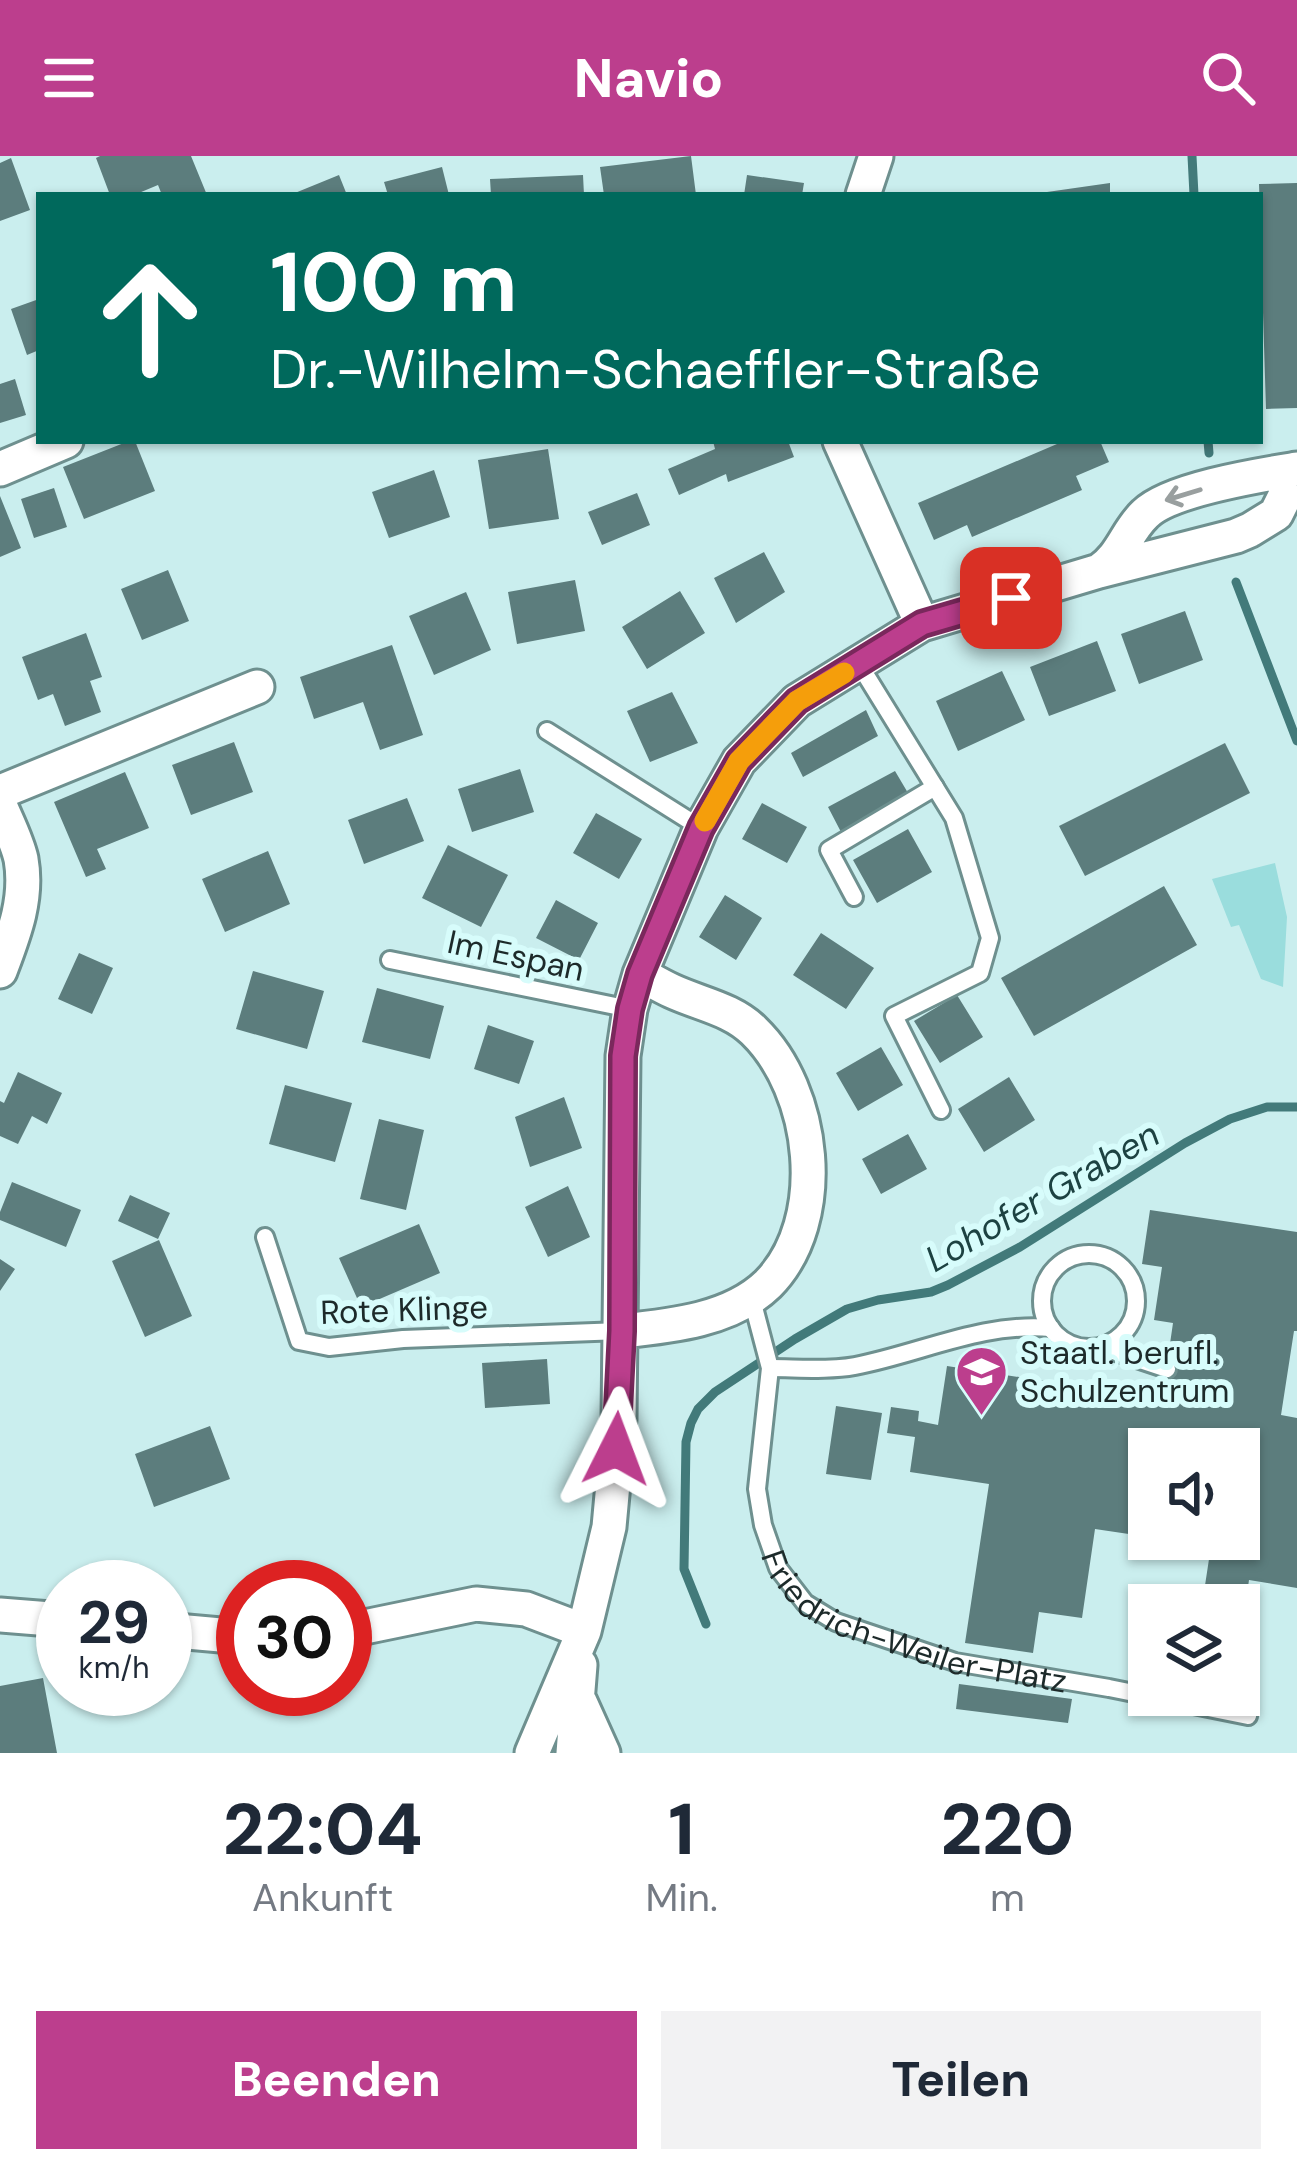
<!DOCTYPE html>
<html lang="de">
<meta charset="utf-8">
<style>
:root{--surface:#fff;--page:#f2f2f3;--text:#1f2937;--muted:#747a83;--accent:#bc3e8d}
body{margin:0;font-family:"DM Sans",sans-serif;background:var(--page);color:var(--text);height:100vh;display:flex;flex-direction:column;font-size:45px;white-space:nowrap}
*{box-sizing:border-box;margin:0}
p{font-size:39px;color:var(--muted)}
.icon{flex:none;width:66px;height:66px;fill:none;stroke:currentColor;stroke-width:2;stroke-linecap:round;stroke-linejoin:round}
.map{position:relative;height:1597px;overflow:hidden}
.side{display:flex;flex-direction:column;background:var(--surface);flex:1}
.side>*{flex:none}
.hud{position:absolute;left:36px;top:36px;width:1227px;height:252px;border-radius:0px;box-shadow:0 3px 9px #0004;background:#00695c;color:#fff;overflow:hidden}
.fabs{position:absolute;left:1128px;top:1272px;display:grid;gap:24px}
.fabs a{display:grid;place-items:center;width:132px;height:132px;border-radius:0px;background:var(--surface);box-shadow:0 3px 9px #0004;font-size:60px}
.speed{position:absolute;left:36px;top:1404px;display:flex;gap:24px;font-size:60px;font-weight:700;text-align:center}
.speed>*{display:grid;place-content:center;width:156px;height:156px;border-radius:50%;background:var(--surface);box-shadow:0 3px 9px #0004;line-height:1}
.speed small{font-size:30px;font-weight:400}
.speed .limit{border:18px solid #d22;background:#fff;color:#111}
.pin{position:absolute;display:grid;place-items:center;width:102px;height:102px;color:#fff;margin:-51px;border-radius:24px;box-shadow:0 6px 18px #0006}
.me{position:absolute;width:132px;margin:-66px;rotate:3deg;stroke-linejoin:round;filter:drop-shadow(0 0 9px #0008)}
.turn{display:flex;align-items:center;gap:42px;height:252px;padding:0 36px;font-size:54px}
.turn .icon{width:156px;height:156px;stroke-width:2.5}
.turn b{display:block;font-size:84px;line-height:102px}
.eta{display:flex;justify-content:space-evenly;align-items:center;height:204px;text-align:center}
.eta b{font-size:72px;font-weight:800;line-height:84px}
.primary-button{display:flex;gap:24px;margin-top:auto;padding:24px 36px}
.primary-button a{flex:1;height:138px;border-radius:0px;background:var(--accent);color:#fff;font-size:48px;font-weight:800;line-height:138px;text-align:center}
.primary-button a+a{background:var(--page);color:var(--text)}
header{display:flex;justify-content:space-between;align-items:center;height:156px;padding:0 36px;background:var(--accent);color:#fff;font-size:54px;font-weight:800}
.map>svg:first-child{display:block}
</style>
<header><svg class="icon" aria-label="menu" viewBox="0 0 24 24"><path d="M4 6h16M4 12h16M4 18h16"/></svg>Navio<svg class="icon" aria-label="search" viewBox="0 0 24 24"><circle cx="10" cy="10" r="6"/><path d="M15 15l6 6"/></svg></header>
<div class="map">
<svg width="1297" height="1597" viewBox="0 0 1297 1597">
<rect width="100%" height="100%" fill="#caeeee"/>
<!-- green -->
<path fill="#9adddd" d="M1275,707L1287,761L1283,831L1261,823L1239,769L1231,771L1212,723Z"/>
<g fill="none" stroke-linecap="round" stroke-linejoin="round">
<!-- stream -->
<path stroke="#427a7a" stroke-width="9" d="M1192,0L1194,39
M1208,285L1209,297
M1236,426L1297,585
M706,1468L684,1413L686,1286L691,1267L698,1253L715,1236L795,1183L847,1153L878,1144L931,1136L948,1129L1020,1091L1185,987L1230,963L1267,951H1297"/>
</g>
<!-- building -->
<path fill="#5c7d7d" d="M100,0H191L207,39H162L158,29L134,39H110L96,2Z
M691,0L696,39H604L600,11Z
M11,2L30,54L0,65V7Z
M442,11L449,39H388L384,26Z
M339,19L347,39H290Z
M583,19L584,39H491L490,23Z
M747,19L804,27L802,39H744Z
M1110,27V39H1047V36Z
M1297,27V252L1266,253L1259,28Z
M39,143V194L27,199L11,153Z
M15,223L26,259L0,267V228Z
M129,285H135L155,335L84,363L63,311Z
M713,285H788L794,301L728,326L726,318L679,339L668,313L715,293Z
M1064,285H1100L1109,306L1076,320L1082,334L972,381L967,369L934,384L918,347Z
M548,293L559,363L489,373L478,304Z
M434,314L450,361L389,382L372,336Z
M54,332L67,371L34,382L21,343Z
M637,337L650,369L602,389L588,356Z
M0,340L21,392L0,401Z
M764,396L785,436L736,467L714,422Z
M168,414L189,465L142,484L121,433Z
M575,424L585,475L517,488L508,436Z
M680,435L705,477L647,513L622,471Z
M466,436L491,494L434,519L409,460Z
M1185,455L1203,504L1139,528L1121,478Z
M86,477L102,521L90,525L101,556L65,570L53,538L38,544L22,501Z
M1097,485L1116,535L1049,560L1030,511Z
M392,489L423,579L380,594L363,546L314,563L300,521Z
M1002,515L1025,564L958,595L936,545Z
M672,536L698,587L650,606L627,555Z
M866,554L878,580L803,621L791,597Z
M234,586L253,636L191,659L172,609Z
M1225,587L1250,637L1085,720L1059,670Z
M520,613L534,656L472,676L458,633Z
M895,615L908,637L841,676L828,651Z
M125,616L149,672L97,693L106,713L86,721L54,646Z
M407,642L424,685L364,708L348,664Z
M762,647L807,671L787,707L742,683Z
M596,657L642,683L619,723L573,697Z
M908,673L932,716L877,747L853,704Z
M448,689L508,719L481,771L422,742Z
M268,695L290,748L225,776L202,723Z
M1164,730L1197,789L1034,880L1001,822Z
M725,739L762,762L736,804L699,781Z
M556,744L598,767L579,804L536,782Z
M821,777L874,812L846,853L793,819Z
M79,797L113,812L92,858L58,843Z
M253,815L324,835L307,893L236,873Z
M377,832L444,850L430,903L362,886Z
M957,839L983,881L940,907L914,865Z
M488,869L534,885L519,928L474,913Z
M881,891L903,929L858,955L836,917Z
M18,916L62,937L47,968L32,960L18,988L0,980V945L4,947Z
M1009,921L1035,964L984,996L958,953Z
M285,929L352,947L335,1006L269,988Z
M564,941L582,992L530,1011L515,961Z
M379,963L424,974L406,1054L360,1043Z
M908,978L927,1013L881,1038L862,1003Z
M12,1026L81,1054L66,1091L0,1064V1056Z
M568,1030L590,1081L548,1101L525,1051Z
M130,1039L170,1057L158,1083L118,1065Z
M1150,1054L1297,1076V1175H1294L1281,1259L1297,1262V1432L1249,1424L1242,1471L1239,1470V1449H1202L1211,1390L1181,1386L1182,1383H1239V1293H1149V1381L1095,1373L1082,1462L1039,1456L1033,1497L965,1487L989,1328L910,1316L915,1281L887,1277L891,1251L919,1255L918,1265L938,1269L947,1210L1162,1243L1173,1167L1154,1164L1162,1111L1142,1108Z
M419,1068L440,1117L361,1151L339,1102Z
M159,1084L192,1160L145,1181L112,1105Z
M0,1103L15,1113L0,1135Z
M547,1203L550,1248L485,1252L482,1207Z
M836,1250L882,1257L871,1324L826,1318Z
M210,1270L230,1323L154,1351L135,1298Z
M43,1522L57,1597H0V1530Z
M959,1528L1072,1543L1068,1567L956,1553Z"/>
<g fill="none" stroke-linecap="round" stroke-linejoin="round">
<defs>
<g id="service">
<path d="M859,508L954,662L990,782L980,817L894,860L941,954"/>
<path d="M547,575L701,672"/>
<path d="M854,741L829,694L935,631"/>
<path d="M390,804L630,853"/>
<path d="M265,1081L299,1185L329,1191L403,1183L621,1175"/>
<circle cx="1089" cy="1145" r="47"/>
<path id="s1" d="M751,1140L770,1212L757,1333L763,1369L778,1412L805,1447L836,1466L955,1506L1109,1532L1248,1560"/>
<path d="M1101,1191L1167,1213"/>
<path d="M770,1212C797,1212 828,1215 855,1210C922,1197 982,1166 1051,1172"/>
</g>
<path id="minor" d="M863,39L876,0
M840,285L922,468
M0,313L66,285
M1099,415C1122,400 1126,376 1145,358C1170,333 1261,319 1297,313
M0,636L257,531
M0,649C7,666 17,685 21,703C28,743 14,778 0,815
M622,1175C671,1170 731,1164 768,1128C831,1064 815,934 754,875C732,853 700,848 672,835C661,830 651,824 640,818
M0,1459L63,1464
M165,1474L243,1481
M345,1475L476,1448L526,1453L584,1475
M580,1546L603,1597
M532,1597L584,1475L609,1371L619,1263L623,900L630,853L640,818L701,672L739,605L797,545L922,468L1099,415L1236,380L1250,374L1276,358L1297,316
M573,1597L580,1509"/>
</defs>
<!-- service casing -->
<use href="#service" stroke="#6e908f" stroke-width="22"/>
<!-- minor casing -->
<use href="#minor" stroke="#6e908f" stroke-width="39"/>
<!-- service -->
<use href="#service" stroke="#fff" stroke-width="16"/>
<!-- minor -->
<use href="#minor" stroke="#fff" stroke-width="33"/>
</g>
<!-- one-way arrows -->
<defs><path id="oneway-shaft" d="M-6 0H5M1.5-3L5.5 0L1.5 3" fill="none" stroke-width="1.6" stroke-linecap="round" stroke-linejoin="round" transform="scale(3)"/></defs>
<use stroke="#999f9f" href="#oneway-shaft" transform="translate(1183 339) rotate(163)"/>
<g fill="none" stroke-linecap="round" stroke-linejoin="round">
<defs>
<path id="route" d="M616,1293L622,1175L623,900L630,853L640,818L701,672L739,605L797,545L922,468L1011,442"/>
</defs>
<!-- route casing -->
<use href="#route" stroke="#7a285c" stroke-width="30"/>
<!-- route -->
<use href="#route" stroke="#bc3e8d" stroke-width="21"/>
<!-- slow -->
<path stroke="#f59e0b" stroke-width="21" d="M705,665L739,605L797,545L844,517"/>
</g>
<!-- icons -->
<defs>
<symbol id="school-pin" viewBox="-11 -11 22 30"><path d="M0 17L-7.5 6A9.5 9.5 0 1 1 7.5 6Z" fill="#bc3e8d" stroke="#d7fcfb"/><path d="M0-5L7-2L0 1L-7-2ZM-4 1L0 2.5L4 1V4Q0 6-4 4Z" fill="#fff"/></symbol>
</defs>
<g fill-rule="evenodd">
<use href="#school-pin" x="952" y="1186" width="59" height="81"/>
</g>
<g text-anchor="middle" stroke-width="12" stroke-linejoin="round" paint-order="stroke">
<!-- street labels -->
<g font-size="33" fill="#1d2a2a" stroke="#d7fcfb">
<text transform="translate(516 799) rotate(12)" y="12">Im Espan</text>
<text transform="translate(404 1153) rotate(-2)" y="12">Rote Klinge</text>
<text dy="12" stroke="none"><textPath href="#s1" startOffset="429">Friedrich-Weiler-Platz</textPath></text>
</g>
<!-- poi labels -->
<g font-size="33" fill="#1d2a2a" stroke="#d7fcfb" text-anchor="start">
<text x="1020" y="1208">Staatl. berufl.<tspan x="1020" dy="38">Schulzentrum</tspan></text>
</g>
<!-- water labels -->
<g font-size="36" font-style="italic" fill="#1d4242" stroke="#d7fcfb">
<text transform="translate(1042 1040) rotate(-30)" y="13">Lohofer Graben</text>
</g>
</g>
</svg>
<div class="fabs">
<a><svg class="icon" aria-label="sound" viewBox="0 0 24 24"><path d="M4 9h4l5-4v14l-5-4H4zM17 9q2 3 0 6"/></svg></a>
<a><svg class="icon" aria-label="layers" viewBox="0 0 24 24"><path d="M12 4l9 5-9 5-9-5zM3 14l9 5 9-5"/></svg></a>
</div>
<div class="speed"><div>29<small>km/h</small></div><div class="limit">30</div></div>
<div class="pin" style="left:1011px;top:442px;background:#d93025"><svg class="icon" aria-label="arrive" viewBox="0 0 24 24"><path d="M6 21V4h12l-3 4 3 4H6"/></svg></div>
<svg class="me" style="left:616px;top:1293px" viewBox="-20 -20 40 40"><path d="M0-17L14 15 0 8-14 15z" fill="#bc3e8d" stroke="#fff" stroke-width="4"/></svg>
<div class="hud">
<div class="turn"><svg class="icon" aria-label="ahead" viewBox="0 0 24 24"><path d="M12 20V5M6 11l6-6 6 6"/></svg><div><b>100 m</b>Dr.-Wilhelm-Schaeffler-Straße</div></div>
</div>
</div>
<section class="side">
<div class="eta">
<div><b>22:04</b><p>Ankunft</p></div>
<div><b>1</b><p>Min.</p></div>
<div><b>220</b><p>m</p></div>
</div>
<div class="primary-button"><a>Beenden</a><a>Teilen</a></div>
</section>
